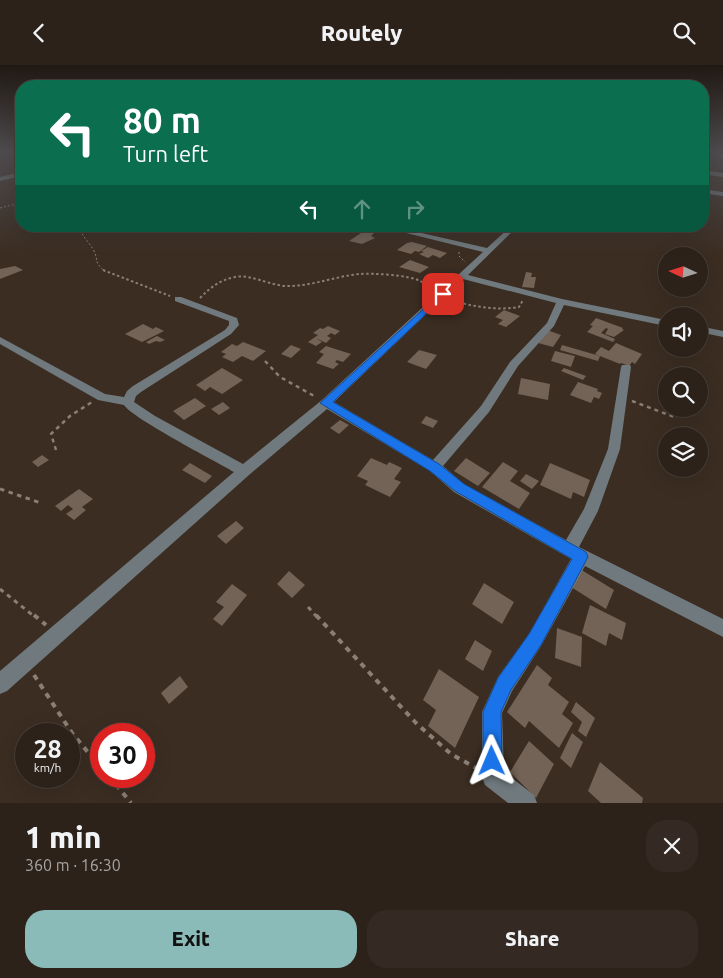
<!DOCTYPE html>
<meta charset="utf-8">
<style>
:root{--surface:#2c221a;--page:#342a23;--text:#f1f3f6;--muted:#a6a4a2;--line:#483f39;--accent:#8bbbb9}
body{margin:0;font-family:Ubuntu,sans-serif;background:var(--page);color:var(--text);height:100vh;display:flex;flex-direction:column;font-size:19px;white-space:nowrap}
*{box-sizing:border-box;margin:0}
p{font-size:16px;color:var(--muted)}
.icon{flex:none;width:28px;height:28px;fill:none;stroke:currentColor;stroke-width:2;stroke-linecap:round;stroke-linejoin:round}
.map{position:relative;height:738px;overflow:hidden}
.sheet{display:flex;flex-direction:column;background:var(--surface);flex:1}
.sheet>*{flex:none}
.top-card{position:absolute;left:15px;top:15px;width:694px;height:152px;border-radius:20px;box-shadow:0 5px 20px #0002,0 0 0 1px var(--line);background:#0b6e4f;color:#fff;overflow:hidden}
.needle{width:32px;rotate:274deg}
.tools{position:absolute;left:658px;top:182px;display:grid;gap:10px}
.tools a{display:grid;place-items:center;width:50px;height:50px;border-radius:50%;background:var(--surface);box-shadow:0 5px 20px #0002,0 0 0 1px var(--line);font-size:25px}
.speed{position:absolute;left:15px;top:658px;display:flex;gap:10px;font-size:25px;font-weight:700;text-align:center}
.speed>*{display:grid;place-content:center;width:65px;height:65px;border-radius:50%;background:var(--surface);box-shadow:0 5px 20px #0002,0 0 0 1px var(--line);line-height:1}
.speed small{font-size:12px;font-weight:400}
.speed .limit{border:8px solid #d22;background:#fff;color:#111}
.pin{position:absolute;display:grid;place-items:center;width:42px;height:42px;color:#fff;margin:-21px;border-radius:10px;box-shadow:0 2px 8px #0006}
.me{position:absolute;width:55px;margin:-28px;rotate:359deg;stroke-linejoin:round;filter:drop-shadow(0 0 4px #0008)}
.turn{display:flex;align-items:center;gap:18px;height:105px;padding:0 25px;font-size:22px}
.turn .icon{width:65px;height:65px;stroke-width:2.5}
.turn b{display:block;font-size:35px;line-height:42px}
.lanes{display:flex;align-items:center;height:48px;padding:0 25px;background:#0003;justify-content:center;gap:25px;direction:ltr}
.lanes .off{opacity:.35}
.round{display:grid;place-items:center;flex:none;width:52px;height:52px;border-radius:20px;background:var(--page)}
.headline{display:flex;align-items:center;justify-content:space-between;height:85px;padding:0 25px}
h1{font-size:30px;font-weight:800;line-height:38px}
.cta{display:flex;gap:10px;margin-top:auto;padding:10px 25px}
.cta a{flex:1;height:58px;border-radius:20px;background:var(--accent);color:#111;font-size:20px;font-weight:800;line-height:58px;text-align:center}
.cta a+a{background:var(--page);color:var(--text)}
header{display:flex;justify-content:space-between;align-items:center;height:65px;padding:0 25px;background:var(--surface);font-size:22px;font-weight:800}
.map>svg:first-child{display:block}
</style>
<header><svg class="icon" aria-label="back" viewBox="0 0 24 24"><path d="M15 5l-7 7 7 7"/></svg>Routely<svg class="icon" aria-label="search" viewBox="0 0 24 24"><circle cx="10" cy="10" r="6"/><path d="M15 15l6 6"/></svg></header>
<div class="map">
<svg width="723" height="738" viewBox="0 0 723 738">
<rect width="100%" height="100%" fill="#3b2d22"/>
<!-- building -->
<path fill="#736356" d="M364,166L374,168L371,171L375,173L362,179L349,176Z
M412,177L427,181L419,187L415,186L411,189L397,185L407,178Z
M428,182L447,188L440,193L433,190L428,193L419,189L424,187L421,186Z
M410,195L429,202L420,208L399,202Z
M15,201L23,205L0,214V204Z
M526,207L532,208L531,212H536L534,223L522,222Z
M504,245L520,251L506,262L498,259L503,255L495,252Z
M596,253L623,263L622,264L624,265L614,272L605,269L608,264L606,263L601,268L615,274L613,277L587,267L593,261L590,260Z
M143,259L153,264L156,262L164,266L142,277L125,269Z
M328,261L340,266L335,270L331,268L327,271L331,273L326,278L316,273L322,277L316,281L308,277L318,270L313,268L320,263L323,264Z
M547,265L561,270L553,282L538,278Z
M157,271L165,275L160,277L156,276L149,279L146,277Z
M243,277L266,286L253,296L242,291L233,297L222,292L226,289L221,287L232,279L237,281Z
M616,278L642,289L635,299L632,297L629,301L621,298L620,299L595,289L601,282L609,286Z
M291,280L301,284L291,293L281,289Z
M562,280L600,291L598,296L560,285Z
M326,281L351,289L343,297L337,295L335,297L339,299L333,304L316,298L324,289L319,287Z
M419,285L437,290L426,304L407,297Z
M555,286L575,291L571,302L551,296Z
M222,303L243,315L222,329L210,322L205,326L196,320Z
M564,303L586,311L583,315L561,306Z
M521,313L550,319L548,335L518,329Z
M578,317L598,324L597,326L602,328L599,334L594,332L591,338L570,330Z
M195,333L206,341L184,355L173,346Z
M223,337L230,343L219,350L211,344Z
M426,351L438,356L433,363L421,358Z
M340,355L349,360L339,369L330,363Z
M42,390L49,395L38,402L32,397Z
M371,393L387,400L389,397L402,403L394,414L401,417L390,432L365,420L368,416L357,411Z
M466,393L490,408L478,421L454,406Z
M503,397L518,406L510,416L530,428L519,444L482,422Z
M190,398L212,411L205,418L182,405Z
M550,398L590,415L584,432L573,427L571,434L540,420Z
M526,409L539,416L532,424L520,416Z
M79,424L93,434L82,442L86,445L74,455L66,449L73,444L68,440L61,446L55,441Z
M236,456L244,463L226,479L217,471Z
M580,504L614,525L606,544L571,522Z
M289,506L305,520L292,533L277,519Z
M484,518L514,537L502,559L472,539Z
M232,519L247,530L222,561L213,554L224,542L216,537Z
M590,540L626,558L622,575L609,568L606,581L582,568Z
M557,563L582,572L581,602L555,593Z
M475,575L492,586L483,606L465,594Z
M537,600L552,613L548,620L569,637L562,649L573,658L559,683L529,656L525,663L507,647Z
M439,604L479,632L455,683L428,661L436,645L423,635Z
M180,611L188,622L169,639L161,628Z
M576,637L595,653L586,672L578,666L582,657L571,647Z
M572,668L583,677L571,703L560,693Z
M529,676L554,699L536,733L510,707Z
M600,697L643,733L642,738H601L588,726Z"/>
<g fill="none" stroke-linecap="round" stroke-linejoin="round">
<!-- path-far4 -->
<path stroke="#8a7f75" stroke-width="1" stroke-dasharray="2 2" stroke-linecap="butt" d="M0,143L21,138
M80,161C81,172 89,176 94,186C99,197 93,195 105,207
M211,165L223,161
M459,187V191L465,197"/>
<!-- path-far3 -->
<path stroke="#8a7f75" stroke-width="2" stroke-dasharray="2.5 2.5" stroke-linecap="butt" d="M103,205L170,231
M200,233C211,222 220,215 235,212C252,209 270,221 288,221C313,221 336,211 360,209C373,208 409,210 420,216C425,218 429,222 433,225
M449,235C472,241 495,246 519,242L523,235"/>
<!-- path-far2 -->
<path stroke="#8a7f75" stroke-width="2.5" stroke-dasharray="4 4" stroke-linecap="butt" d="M265,296L280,312L316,332
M632,336L677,353
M56,385L51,369L70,351L92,337"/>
<!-- path-far1 -->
<path stroke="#8a7f75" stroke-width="3" stroke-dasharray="4.5 4.5" stroke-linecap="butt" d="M0,424L41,438
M0,524L35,552
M308,542L317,552"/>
<!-- path -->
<path stroke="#8a7f75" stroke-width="4" stroke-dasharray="5.5 5.5" stroke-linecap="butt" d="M34,550L46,560
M316,550L416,658L451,689L476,703
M34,610L72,668L101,703
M109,711L131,738"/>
<!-- minor -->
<path fill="#707a7e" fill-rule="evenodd" d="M715,86H719L723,89V94Z
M702,105L723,108V112L702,109Z
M21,107V111L0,116V112Z
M702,124L723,127V131L702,128Z
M378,161H391L487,183L511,161H518L468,210L562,234L666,255V261L564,240L554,261L518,301L489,347L443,401L464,419L566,475L584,444L608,384L621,302L622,300H630L631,302L620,384L598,446L579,482L723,554V572L585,501L541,581L512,626L502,648L504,707L534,730L537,738H508L485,720L482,712V647L498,612L529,569L571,494L454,427L430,406L327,344L249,410L7,626L0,629V606L234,407C215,396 132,353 124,340L98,335L0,279V272L105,329L124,332L127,326L133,321L225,265L229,260V256L175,236V232H181L237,253L239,260L231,269L141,327L136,331L134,337L155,351L243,399L322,335L483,187ZM463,214L556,238L547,258L510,297L481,341L433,395L334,337Z
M699,261L723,266V272L699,267Z"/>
</g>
<!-- sky -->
<linearGradient id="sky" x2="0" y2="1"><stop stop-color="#201913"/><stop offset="0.46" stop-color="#4f4c4f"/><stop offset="1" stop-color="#4f4c4f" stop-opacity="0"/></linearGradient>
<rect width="723" height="189" fill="url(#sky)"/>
<!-- route -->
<path fill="#1a73e8" stroke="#114b97" d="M441,228L447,229L333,337L439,399L464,419L586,487L588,492L541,580L511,625L501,647L502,696L499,703L492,706L485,703L483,696V647L486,640L498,613L529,569L572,494L455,426L430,406L320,338Z"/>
</svg>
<div class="tools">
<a><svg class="needle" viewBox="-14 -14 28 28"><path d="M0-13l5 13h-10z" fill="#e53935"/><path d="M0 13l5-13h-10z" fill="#a6a4a2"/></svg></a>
<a><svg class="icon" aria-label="sound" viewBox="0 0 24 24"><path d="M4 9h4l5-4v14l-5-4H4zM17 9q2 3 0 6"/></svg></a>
<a><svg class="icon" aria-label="search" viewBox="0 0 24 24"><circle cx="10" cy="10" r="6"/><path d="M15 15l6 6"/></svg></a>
<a><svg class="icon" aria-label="layers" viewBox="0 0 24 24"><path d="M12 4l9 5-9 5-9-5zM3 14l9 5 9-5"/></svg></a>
</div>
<div class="speed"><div>28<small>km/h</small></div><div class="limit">30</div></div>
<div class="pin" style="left:443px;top:229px;background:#d93025"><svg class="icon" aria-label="arrive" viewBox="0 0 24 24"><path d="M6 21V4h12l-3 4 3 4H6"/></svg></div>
<svg class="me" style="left:492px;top:696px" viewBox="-20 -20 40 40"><path d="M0-17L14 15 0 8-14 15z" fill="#1a73e8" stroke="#fff" stroke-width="4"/></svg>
<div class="top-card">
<div class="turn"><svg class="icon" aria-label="left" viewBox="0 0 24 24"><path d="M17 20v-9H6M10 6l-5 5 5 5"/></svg><div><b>80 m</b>Turn left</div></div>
<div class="lanes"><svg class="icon" aria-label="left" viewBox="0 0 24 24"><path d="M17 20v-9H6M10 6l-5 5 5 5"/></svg><svg class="icon off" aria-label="ahead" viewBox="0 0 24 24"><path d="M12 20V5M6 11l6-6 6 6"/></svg><svg class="icon off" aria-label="right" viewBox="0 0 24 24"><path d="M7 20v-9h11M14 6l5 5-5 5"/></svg></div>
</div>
</div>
<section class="sheet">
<div class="headline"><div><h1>1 min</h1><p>360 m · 16:30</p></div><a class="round"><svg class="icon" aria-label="close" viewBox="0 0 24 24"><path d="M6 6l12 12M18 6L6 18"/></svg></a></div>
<div class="cta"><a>Exit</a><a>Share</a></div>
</section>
